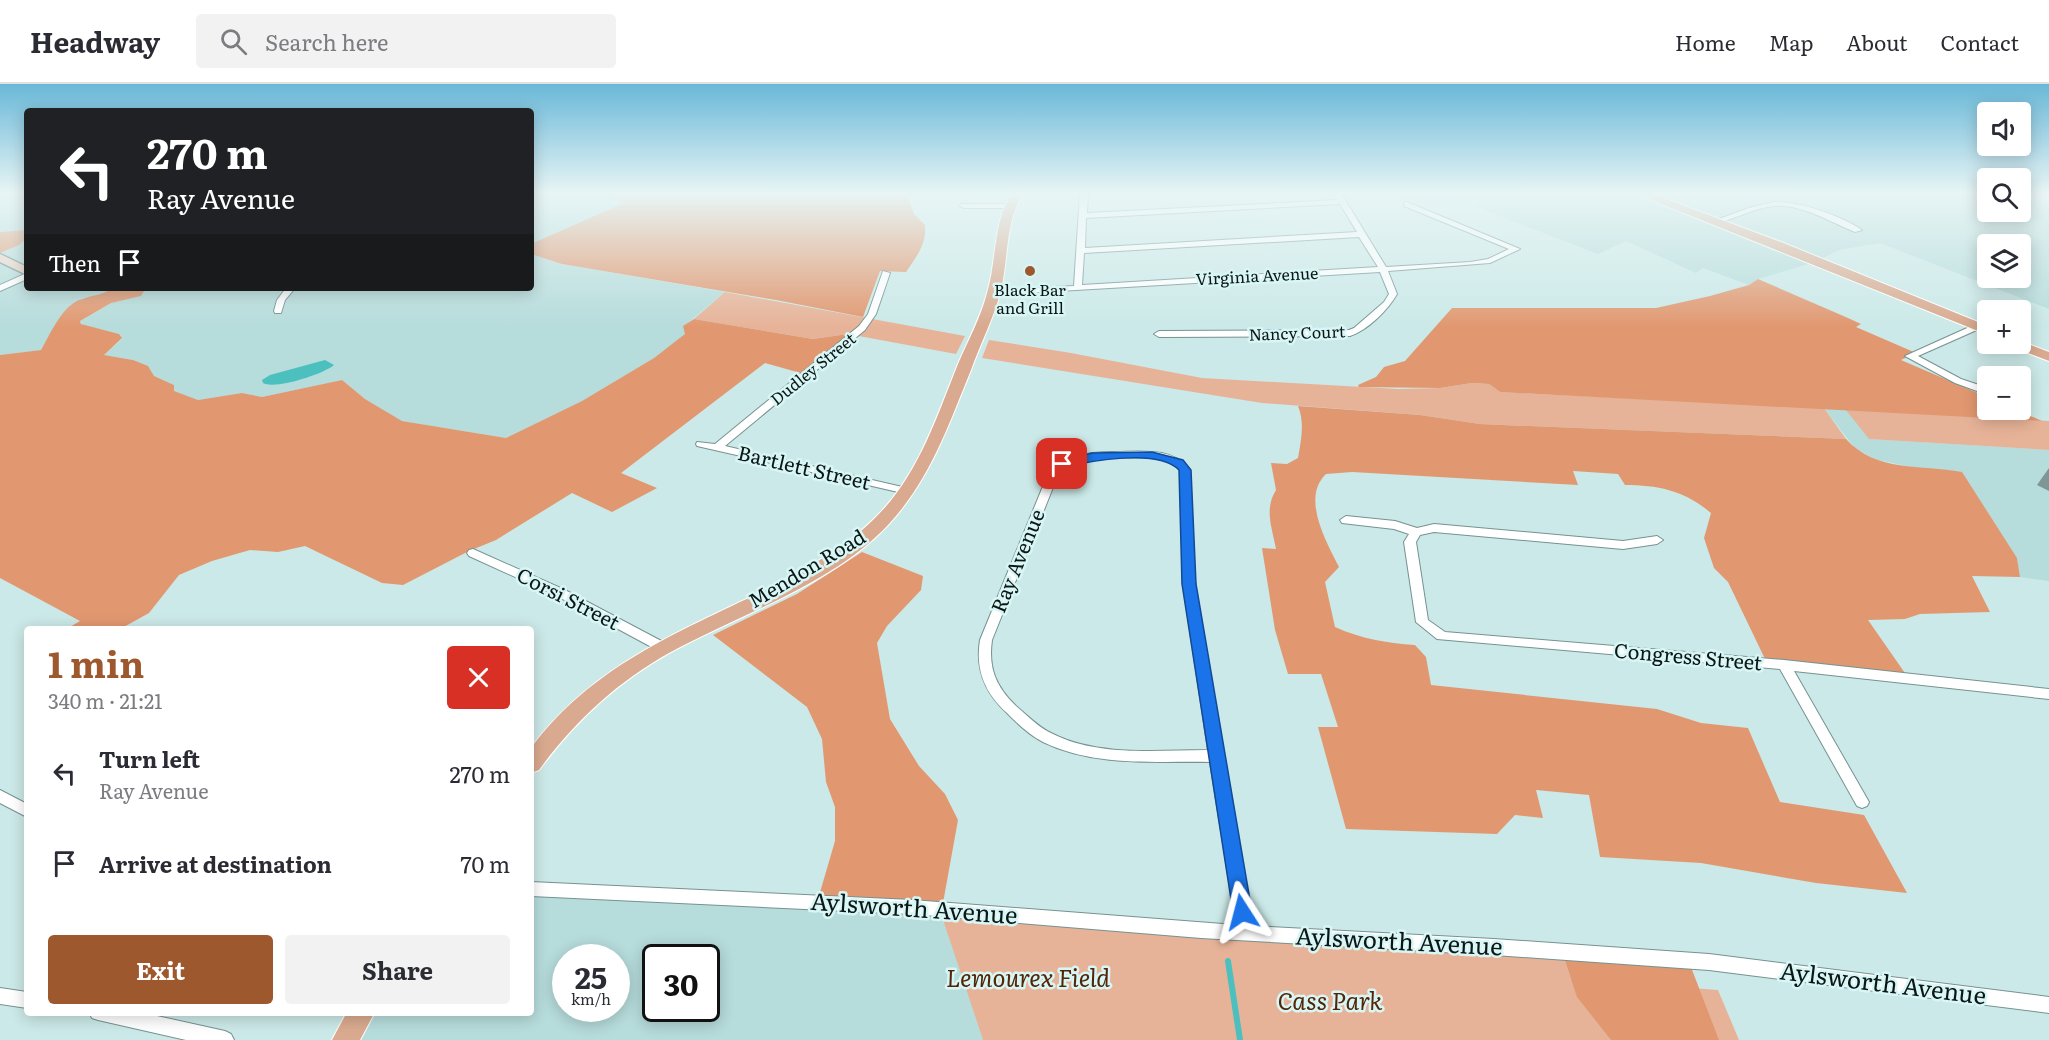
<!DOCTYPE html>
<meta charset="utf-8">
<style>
:root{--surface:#fff;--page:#f2f2f3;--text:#2b2b33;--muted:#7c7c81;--line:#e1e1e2;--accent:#9e582e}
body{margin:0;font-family:Literata,serif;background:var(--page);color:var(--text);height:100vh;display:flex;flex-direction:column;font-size:22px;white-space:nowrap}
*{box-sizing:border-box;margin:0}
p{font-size:20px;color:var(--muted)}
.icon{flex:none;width:33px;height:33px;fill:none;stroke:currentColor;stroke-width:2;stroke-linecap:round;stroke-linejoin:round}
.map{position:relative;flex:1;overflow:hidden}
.details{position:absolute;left:24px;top:542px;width:510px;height:390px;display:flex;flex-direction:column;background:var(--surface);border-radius:6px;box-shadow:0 3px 15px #0003}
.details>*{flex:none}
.hud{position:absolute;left:24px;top:24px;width:510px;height:183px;border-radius:6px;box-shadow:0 3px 15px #0003;background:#202124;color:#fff;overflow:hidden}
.controls{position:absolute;left:1977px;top:18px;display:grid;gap:12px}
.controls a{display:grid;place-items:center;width:54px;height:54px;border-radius:6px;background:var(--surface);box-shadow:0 3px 15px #0003;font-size:30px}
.speed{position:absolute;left:552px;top:860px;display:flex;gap:12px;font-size:30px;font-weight:700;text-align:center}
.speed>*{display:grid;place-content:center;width:78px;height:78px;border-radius:50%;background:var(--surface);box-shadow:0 3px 15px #0003;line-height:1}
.speed small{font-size:15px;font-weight:400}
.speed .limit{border:3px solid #111;border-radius:9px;background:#fff;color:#111}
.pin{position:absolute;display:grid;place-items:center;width:51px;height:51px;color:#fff;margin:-26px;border-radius:12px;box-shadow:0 3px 9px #0006}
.me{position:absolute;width:66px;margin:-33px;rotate:351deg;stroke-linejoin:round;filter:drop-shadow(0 0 4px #0008)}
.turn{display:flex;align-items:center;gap:21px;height:126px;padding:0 24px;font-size:27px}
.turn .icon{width:78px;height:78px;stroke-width:2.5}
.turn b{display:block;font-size:42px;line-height:51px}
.then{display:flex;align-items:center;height:57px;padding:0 24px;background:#0003;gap:12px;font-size:22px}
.round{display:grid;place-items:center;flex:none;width:63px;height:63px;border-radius:6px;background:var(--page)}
.head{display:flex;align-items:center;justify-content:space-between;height:102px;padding:0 24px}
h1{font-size:36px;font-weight:700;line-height:45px;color:var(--accent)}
.cta{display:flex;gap:12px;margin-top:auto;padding:12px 24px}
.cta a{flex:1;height:69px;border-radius:6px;background:var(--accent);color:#fff;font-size:24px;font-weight:700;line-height:69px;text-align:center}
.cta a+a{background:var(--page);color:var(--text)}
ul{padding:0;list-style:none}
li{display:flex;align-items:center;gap:18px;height:90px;padding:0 24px}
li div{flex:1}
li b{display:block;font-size:22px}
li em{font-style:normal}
header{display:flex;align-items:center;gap:36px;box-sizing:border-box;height:84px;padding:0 30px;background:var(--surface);border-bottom:2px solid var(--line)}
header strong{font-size:28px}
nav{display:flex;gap:33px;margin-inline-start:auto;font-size:21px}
.search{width:420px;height:54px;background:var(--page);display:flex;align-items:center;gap:15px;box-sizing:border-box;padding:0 21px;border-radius:6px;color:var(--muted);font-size:22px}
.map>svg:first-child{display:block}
</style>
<header>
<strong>Headway</strong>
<div class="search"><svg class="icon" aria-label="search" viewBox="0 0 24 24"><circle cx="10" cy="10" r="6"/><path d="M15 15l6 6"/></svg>Search here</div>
<nav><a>Home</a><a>Map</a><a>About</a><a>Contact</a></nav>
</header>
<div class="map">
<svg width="2049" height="956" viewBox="0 0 2049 956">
<rect width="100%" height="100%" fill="#cbe9e8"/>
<!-- built -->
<path fill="#b6dcdb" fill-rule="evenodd" d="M0,109H27V146L0,148Z
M531,109H602L624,119L622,122L531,160Z
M1384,109H1987L1988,128H2020L2021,110L2049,121V225L1880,159L1839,166L1815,178L1758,195L1749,201L1703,184L1696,189L1626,157L1598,170L1471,121L1429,120L1387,113ZM1988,160H2020V194H1988Z
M27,154V204H113L106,209L80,215L55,243L41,266L0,271V169L19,161Z
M531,170L562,180L725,208L684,242L686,250L654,274L582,317L506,354L402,337L365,315L342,296L262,313L242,309L198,316L173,307L174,301L154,292L133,276L104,271L122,255L119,250L83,241L80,237L111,219L141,212L146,204H531Z
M1824,324L1845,325L1870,355L2049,366V497L2020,493L2017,474L1916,384L1874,375L1854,363Z
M531,797L816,822L941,830L983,956H351L369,929L531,928ZM566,873H616V924H566ZM656,873H706V924H656Z"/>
<!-- green -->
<path fill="#e7b398" d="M725,208L965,252L956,270L848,250L813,255L694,235Z
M989,256L1071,269L1202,294L1398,305L1440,304L1472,299L1489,300L1500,308L1824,324L1846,355L1480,340L1420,331L1262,319L982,274Z
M1845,325L2049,337V366L1869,355Z
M941,830L1561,865L1571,895L1718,906L1739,956H983Z"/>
<!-- forest -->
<path fill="#e19870" d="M602,109H919L910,110L908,113L914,130L925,141C927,160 916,173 906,188L880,187L863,233L776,216L562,180L531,170V160L624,119Z
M27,146V154L19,161L0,169V148Z
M1758,195L1848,234L1861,240L1856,243L1916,269L1901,276L1987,313L1988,326H2017L2042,337L1500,308L1489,300L1472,299L1440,304L1359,303L1358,301L1376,293L1384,283L1405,277L1452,224H1656L1710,212L1749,201Z
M113,204H146L141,212L111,219L80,237L81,240L119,250L122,254L104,271L133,276L148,282L154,292L174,301V307L198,316L242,309L262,313L342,296L365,315L402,337L506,354L582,317L654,274L685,250L683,242L694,235L813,255L848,250L804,290L765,279L621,389L657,404L612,428L572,409L496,456L469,467L403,501L382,499L305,462L278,468L250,466L212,477L179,491L149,529L122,544H68L80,537L0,494V271L41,266C51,249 62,221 82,215C93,211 103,211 113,204Z
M1298,322L1420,331L1480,340L1846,355C1877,389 1920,380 1962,388L2017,474L2020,493L1972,492L1990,528L1920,530L1905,535L1868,536L1907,592L1766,577L1728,498L1714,484L1704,454L1711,429C1685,407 1659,401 1625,401L1618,390L1573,387L1578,401L1352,388L1326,390C1301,414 1326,457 1339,483L1325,498L1335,543C1362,555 1386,559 1415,561L1426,573L1431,601L1657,625L1701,639L1748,644L1780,718L1864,731L1907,809L1816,799L1701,779L1600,773L1589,711L1536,706L1543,734L1515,731L1497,750L1346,745L1318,643H1338L1321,590H1288L1275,546L1262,464L1276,465C1272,444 1264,425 1276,406L1271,379L1287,380L1298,374C1301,356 1305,339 1298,322Z
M862,468L923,492L921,506L887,542L877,559L890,635L919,682L945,710L958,736L941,830L816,822L835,757V723L826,698L822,655L807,623L713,551L797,510Z
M1561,865L1689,878L1719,956H1611L1577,913Z"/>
<!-- water -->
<path fill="#4cbfbf" d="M325,276L334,281C324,290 274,306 263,299L262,296L270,291Z"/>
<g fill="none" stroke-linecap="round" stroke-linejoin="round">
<!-- stream -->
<path stroke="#4cbfbf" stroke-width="6" d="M1228,877L1240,956"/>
<defs>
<path id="street" d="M1080,109H1088L1087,129L1337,116L1333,109H1341L1386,183L1470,178L1488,175L1509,165L1404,122V118H1407L1520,165L1490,179L1388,187L1397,210C1388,226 1368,246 1350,252L1159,253L1154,250L1159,247L1349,246L1354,244L1384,218L1389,210L1380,188L991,211L990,209L994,206L1074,202ZM1340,120L1357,148L1085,164L1086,134ZM1359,153L1378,183L1082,201L1084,169Z
M1774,118C1799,117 1842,132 1862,146L1855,148C1830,138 1802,120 1774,122C1754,124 1734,135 1715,140L1711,138L1749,124Z
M961,120H1009L1013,122L1009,124H964L960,122Z
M883,187L890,189L876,230L865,246L725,362L911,405L913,407L911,409L907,410L697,362L696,360L697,358L715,360L859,242L868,230Z
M27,189V195L0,207V201Z
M286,204H295L285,216L281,229H275L274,227L277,216Z
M1976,240L1979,241V245L1918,272L1961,295L1988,304V311L1955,299L1905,272Z
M1112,368C1139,368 1173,362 1190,386L1195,500L1253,842L1494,855L1709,870L2049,913V929L1709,886L1494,871L1201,854L912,830L531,812V798L912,816L1236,841L1210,678C1155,677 1094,683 1043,658C1029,651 1018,640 1007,629C985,609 975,586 980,556L1048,390C1064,371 1089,368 1112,368ZM1112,374C1133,374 1165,368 1180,386L1183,500L1208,666C1158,666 1099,673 1053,650C1039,644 1028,632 1016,622C996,603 988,584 992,556L1058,391C1074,377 1091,375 1112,374Z
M1346,432L1395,437L1417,444L1434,440L1623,457L1657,452L1663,456L1657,460L1623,465L1434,448L1420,451L1416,458L1428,536L1445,548L1784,576L2049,605V615L1794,587L1869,718L1867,722L1862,724L1857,722L1780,585L1437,555L1416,538L1404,458L1409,450L1394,445L1342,439L1340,436Z
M473,465L565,506L667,560L669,563L667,566H657L557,512L469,472L467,469L469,466Z
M0,706L27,720V733L0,719Z
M0,904L27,908V924L0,920Z
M89,928H139L225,947L231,950L234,956H186L98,936L92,934Z"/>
<path id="secondary" d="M0,170L27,183V191L0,178Z"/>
<path id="primary" d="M1012,109H1024C1004,137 1009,177 1000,210C993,235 980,261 971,286C948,342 930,396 888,441C832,501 740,530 669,569C617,598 574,638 539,686L531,689V664C592,582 677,549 765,506C803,486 844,465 875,434C918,392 936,335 958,280C968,257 981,233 987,209C997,176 993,137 1012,109Z
M1634,109H1650L1781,158L1988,242V251Z
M2020,257L2049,268V277L2012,263L2010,260H2020Z
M347,928H375L360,956H332Z"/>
</defs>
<!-- street casing -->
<use href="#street" stroke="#769291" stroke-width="2"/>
<!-- secondary casing -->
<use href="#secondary" stroke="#769291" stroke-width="3"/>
<!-- primary casing -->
<use href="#primary" stroke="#fff" stroke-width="2"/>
<!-- street -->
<use href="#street" fill="#fff" fill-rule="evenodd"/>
<!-- secondary -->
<use href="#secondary" fill="#ecd4c7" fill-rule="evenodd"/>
<!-- primary -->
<use href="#primary" fill="#d9aa8f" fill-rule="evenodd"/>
</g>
<!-- wall -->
<path fill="#7e9696" d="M2049,384V407L2037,401Z"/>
<!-- sky -->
<linearGradient id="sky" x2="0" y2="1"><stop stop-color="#69b8d8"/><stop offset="0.45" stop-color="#e8f5f5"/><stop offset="1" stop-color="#e8f5f5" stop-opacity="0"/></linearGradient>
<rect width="2049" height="243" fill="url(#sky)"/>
<!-- route -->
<path fill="#1a73e8" stroke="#114b97" stroke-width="1.5" d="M1152,368L1183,376L1191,386L1196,500L1252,828L1249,834L1242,836L1236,834L1233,828L1182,500L1179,386C1158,364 1089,377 1062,384L1056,380L1058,378L1092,369Z"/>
<!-- markers -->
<circle fill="#9e582e" stroke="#d8f6f5" stroke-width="2" cx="1030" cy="187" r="6"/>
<g text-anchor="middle" stroke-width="5" stroke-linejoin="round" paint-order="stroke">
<!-- far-street labels -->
<g font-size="16" fill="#0b1615" stroke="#d8f6f5">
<text transform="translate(1257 192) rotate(-3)" y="6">Virginia Avenue</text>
<text transform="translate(1297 249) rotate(-2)" y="6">Nancy Court</text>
<text transform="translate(813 285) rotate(-39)" y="6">Dudley Street</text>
</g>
<!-- far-poi labels -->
<g font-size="16" fill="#0b1615" stroke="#d8f6f5">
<text x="1030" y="212">Black Bar<tspan x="1030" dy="18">and Grill</tspan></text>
</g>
<!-- street labels -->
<g font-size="20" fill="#0b1615" stroke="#d8f6f5">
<text transform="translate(804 384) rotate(13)" y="7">Bartlett Street</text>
<text transform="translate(1018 477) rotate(-68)" y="7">Ray Avenue</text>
<text transform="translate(807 485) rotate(-31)" y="7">Mendon Road</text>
<text transform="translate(568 515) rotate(27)" y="7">Corsi Street</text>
<text transform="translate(1688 573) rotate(5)" y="7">Congress Street</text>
</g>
<!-- near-street labels -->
<g font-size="24" fill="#0b1615" stroke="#d8f6f5">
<text transform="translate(914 825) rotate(4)" y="8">Aylsworth Avenue</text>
<text transform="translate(1399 858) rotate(3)" y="8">Aylsworth Avenue</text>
<text transform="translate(1883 900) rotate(7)" y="8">Aylsworth Avenue</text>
</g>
<!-- near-park labels -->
<g font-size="24" font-style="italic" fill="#532506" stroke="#d8f6f5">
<text x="1028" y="903">Lemourex Field</text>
<text x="1330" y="926">Cass Park</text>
</g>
</g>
</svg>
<div class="controls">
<a><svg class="icon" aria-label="sound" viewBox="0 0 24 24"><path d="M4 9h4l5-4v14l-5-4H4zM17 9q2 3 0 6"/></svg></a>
<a><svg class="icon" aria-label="search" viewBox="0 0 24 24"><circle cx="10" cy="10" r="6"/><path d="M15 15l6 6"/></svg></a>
<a><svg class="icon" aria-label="layers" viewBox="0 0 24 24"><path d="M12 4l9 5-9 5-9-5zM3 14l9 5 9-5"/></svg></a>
<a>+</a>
<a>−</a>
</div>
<div class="speed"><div>25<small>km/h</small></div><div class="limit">30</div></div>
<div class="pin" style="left:1062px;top:380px;background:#d93025"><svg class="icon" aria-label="arrive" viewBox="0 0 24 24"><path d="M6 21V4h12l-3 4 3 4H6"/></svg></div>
<svg class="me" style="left:1242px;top:828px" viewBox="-20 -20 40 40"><path d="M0-17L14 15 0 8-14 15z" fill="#1a73e8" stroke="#fff" stroke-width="4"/></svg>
<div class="hud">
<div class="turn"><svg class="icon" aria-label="left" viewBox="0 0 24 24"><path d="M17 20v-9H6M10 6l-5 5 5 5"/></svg><div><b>270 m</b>Ray Avenue</div></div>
<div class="then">Then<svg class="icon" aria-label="arrive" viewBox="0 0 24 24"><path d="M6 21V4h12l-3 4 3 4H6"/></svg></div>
</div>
<section class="details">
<div class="head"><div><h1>1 min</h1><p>340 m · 21:21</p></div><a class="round" style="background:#d93025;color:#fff"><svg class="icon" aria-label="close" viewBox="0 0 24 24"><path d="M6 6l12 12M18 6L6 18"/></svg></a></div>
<ul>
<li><svg class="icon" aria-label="left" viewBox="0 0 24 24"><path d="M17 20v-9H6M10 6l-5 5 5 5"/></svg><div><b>Turn left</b><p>Ray Avenue</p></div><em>270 m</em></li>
<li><svg class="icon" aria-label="arrive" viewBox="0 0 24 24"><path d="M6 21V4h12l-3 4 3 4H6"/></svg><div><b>Arrive at destination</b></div><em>70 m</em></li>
</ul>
<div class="cta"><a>Exit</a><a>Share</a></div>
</section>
</div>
